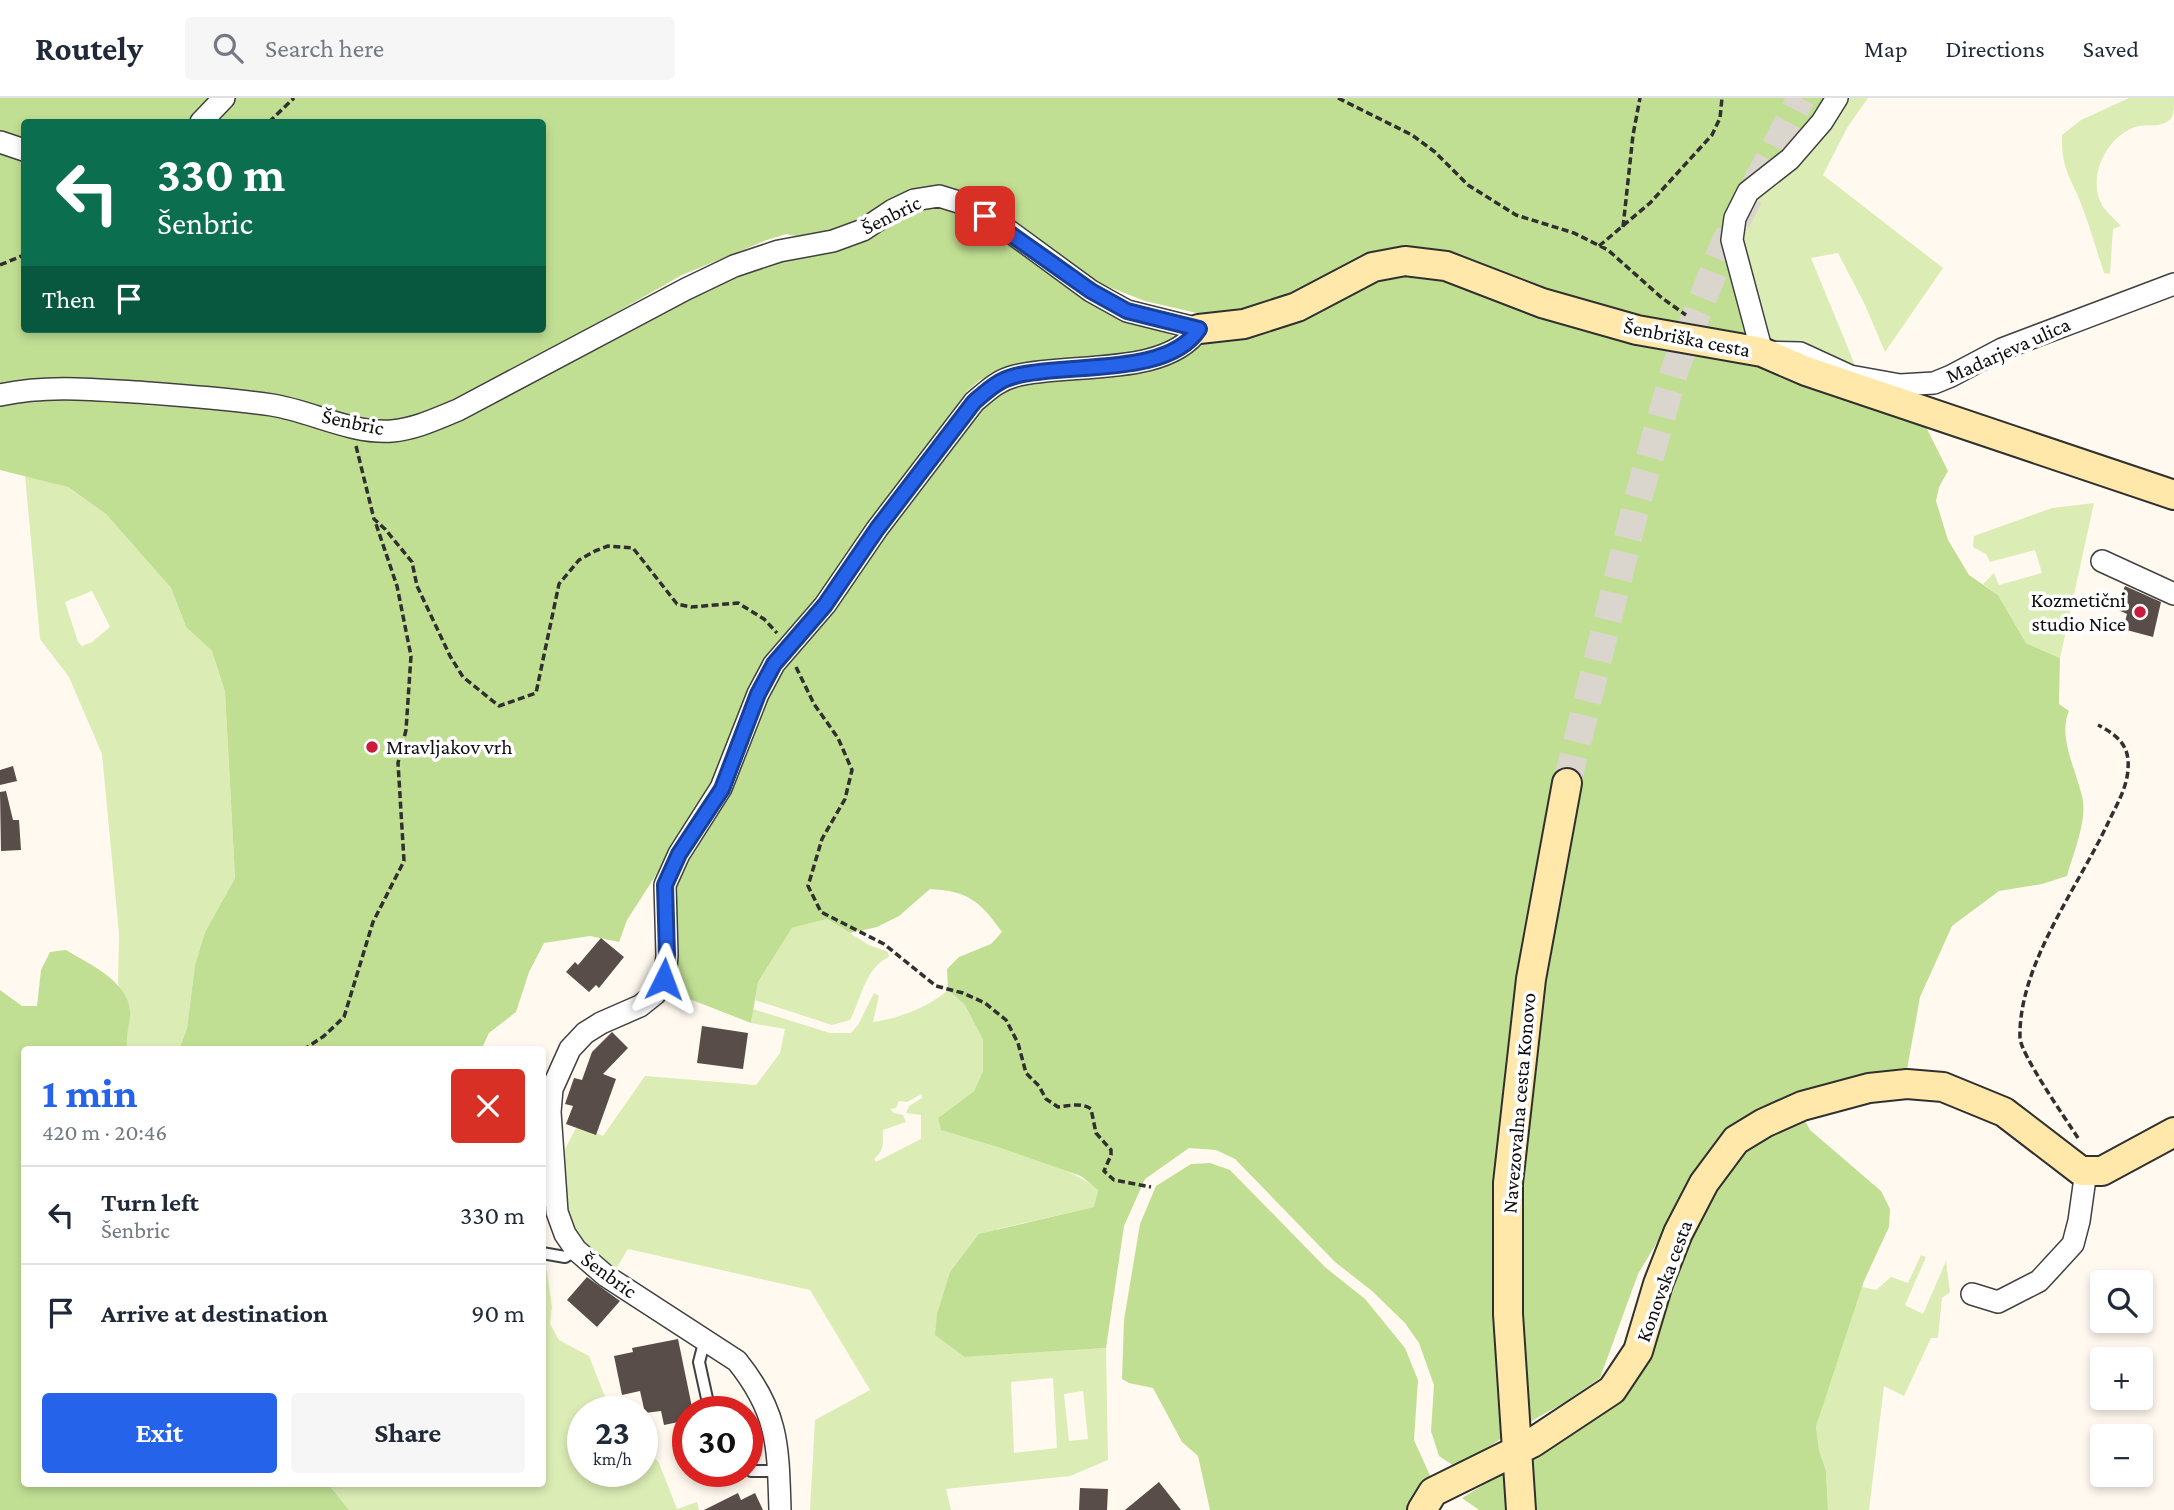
<!DOCTYPE html>
<meta charset="utf-8">
<style>
:root{--surface:#fff;--page:#f6f6f7;--text:#1f2937;--muted:#747a83;--line:#e0e1e3;--accent:#2563eb}
body{margin:0;font-family:"Crimson Pro",serif;background:var(--page);color:var(--text);height:100vh;display:flex;flex-direction:column;font-size:26px;white-space:nowrap}
*{box-sizing:border-box;margin:0}
p{font-size:23px;color:var(--muted)}
.icon{flex:none;width:38px;height:38px;fill:none;stroke:currentColor;stroke-width:2;stroke-linecap:round;stroke-linejoin:round}
.map{position:relative;flex:1;overflow:hidden}
.side{position:absolute;left:21px;top:948px;width:525px;height:441px;display:flex;flex-direction:column;background:var(--surface);border-radius:7px;box-shadow:0 4px 10px #0003}
.side>*{flex:none}
.banner{position:absolute;left:21px;top:21px;width:525px;height:214px;border-radius:7px;box-shadow:0 4px 10px #0003;background:#0b6e4f;color:#fff;overflow:hidden}
.controls{position:absolute;left:2090px;top:1172px;display:grid;gap:14px}
.controls a{display:grid;place-items:center;width:63px;height:63px;border-radius:7px;background:var(--surface);box-shadow:0 4px 10px #0003;font-size:35px}
.speed{position:absolute;left:567px;top:1298px;display:flex;gap:14px;font-size:35px;font-weight:700;text-align:center}
.speed>*{display:grid;place-content:center;width:91px;height:91px;border-radius:50%;background:var(--surface);box-shadow:0 4px 10px #0003;line-height:1}
.speed small{font-size:18px;font-weight:400}
.speed .limit{border:10px solid #d22;background:#fff;color:#111}
.pin{position:absolute;display:grid;place-items:center;width:60px;height:60px;color:#fff;margin:-30px;border-radius:14px;box-shadow:0 4px 10px #0006}
.me{position:absolute;width:77px;margin:-38px;rotate:3deg;stroke-linejoin:round;filter:drop-shadow(0 0 5px #0008)}
.turn{display:flex;align-items:center;gap:24px;height:147px;padding:0 21px;font-size:32px}
.turn .icon{width:91px;height:91px;stroke-width:2.5}
.turn b{display:block;font-size:49px;line-height:60px}
.then{display:flex;align-items:center;height:66px;padding:0 21px;background:#0003;gap:14px;font-size:26px}
.round{display:grid;place-items:center;flex:none;width:74px;height:74px;border-radius:7px;background:var(--page)}
.summary{display:flex;align-items:center;justify-content:space-between;height:119px;padding:0 21px}
h1{font-size:42px;font-weight:700;line-height:52px;color:var(--accent)}
.button{display:flex;gap:14px;margin-top:auto;padding:14px 21px}
.button a{flex:1;height:80px;border-radius:7px;background:var(--accent);color:#fff;font-size:28px;font-weight:700;line-height:80px;text-align:center}
.button a+a{background:var(--page);color:var(--text)}
ul{padding:0;list-style:none}
li{display:flex;align-items:center;gap:21px;height:98px;padding:0 21px;border-top:2px solid var(--line)}
li div{flex:1}
li b{display:block;font-size:26px}
li em{font-style:normal}
header{display:flex;align-items:center;gap:42px;box-sizing:border-box;height:98px;padding:0 35px;background:var(--surface);border-bottom:2px solid var(--line)}
header strong{font-size:33px}
nav{display:flex;gap:38px;margin-inline-start:auto;font-size:24px}
.search{width:490px;height:63px;background:var(--page);display:flex;align-items:center;gap:18px;box-sizing:border-box;padding:0 24px;border-radius:7px;color:var(--muted);font-size:26px}
.map>svg:first-child{display:block}
</style>
<header>
<strong>Routely</strong>
<div class="search"><svg class="icon" aria-label="search" viewBox="0 0 24 24"><circle cx="10" cy="10" r="6"/><path d="M15 15l6 6"/></svg>Search here</div>
<nav><a>Map</a><a>Directions</a><a>Saved</a></nav>
</header>
<div class="map">
<svg width="2174" height="1412" viewBox="0 0 2174 1412">
<rect width="100%" height="100%" fill="#fff9ef"/>
<!-- green -->
<path fill="#dbedb5" fill-rule="evenodd" d="M1845,0H1868L1847,30L1823,77L1943,170L1885,254L1865,207L1838,155L1811,160L1857,272L1825,262L1799,244L1774,249L1765,239L1739,146L1743,123L1758,95Z
M2129,0H2174C2174,7 2174,16 2171,21C2161,30 2151,26 2139,28C2108,35 2086,79 2102,107C2106,114 2115,121 2121,128L2113,131L2110,176L2104,175C2097,154 2091,132 2083,111C2072,80 2061,73 2062,37L2081,22Z
M25,377L68,389L106,416L171,490L186,529L212,553L225,594L235,780L205,834L195,867L187,930L179,952H128L126,945L130,911L118,886L119,836L102,656L69,579L40,541ZM92,493L110,529L92,544L82,548L78,544L65,504Z
M2094,405L2060,560L2026,545L1998,497L1983,486L1994,475L1999,487L2042,475L2035,452L1990,464L1986,456L1973,449L1974,438L2052,410Z
M827,821L869,847L888,854L889,859C864,871 862,900 850,922L832,927L755,902L758,884L792,830Z
M948,892L965,907L983,942V973L974,993L938,1020L941,1031C988,1046 1060,1063 1098,1091L1095,1109L997,1131L965,1259L1106,1250L1108,1362L1070,1378L946,1391L951,1412H810L815,1322L870,1292L810,1192L628,1151L613,1176L570,1134L559,1063L578,1026L603,1038L645,978L756,987L780,955L785,931L751,925L753,911L830,935H851L858,927L874,895L879,898L873,924C900,920 927,910 948,892ZM922,996V1000L909,1008L906,1015L921,1017V1041L876,1064L874,1061C886,1051 882,1045 883,1032L906,1024L903,1017L894,1015L890,1011L896,1010L899,1003L907,1004ZM1053,1280L1057,1350L1014,1355L1011,1284ZM1083,1293L1088,1341L1069,1343L1064,1296Z
M1921,1157L1926,1159L1905,1207L1923,1216L1946,1163L1950,1194L1942,1200L1938,1240H1931L1904,1298L1884,1288L1869,1412H1828L1826,1373L1819,1352L1816,1329L1862,1189L1876,1192L1891,1179L1908,1185Z
M543,1171L547,1173L552,1209L550,1226L559,1242L589,1258L611,1314H583V1374H642V1345L659,1365L677,1411L697,1404L699,1412H349L328,1386H542Z"/>
<!-- forest -->
<path fill="#c1df93" d="M0,0H213L199,15L184,24H24V40L0,37Z
M231,0H1830L1777,62L1749,80L1734,98L1725,128L1754,244L1640,229L1447,160L1336,183L1218,220L1145,203L1073,175L999,114L968,97L815,142L786,136L767,142L682,177L557,248L427,318L372,327L0,287V48L24,50V231H542V24H208Z
M921,107L950,111L988,124L1062,184L1175,239L1160,249L1127,257L996,275L980,282L967,293L862,436L714,687L627,822L619,844L590,838L544,845L529,874L516,914L489,935L481,952H179L187,930L195,867L205,834L235,780L225,594L212,553L186,529L171,490L106,416L68,389L0,372V297L32,295L155,308L254,311L384,342L687,189Z
M1405,172L1781,268L1821,291L1926,329L1948,373L1939,389L1936,403L1948,442L1969,477L1998,497L2026,545L2060,560L2059,606L2069,613C2057,640 2078,675 2083,703C2086,726 2073,756 2067,778L2042,786L1999,793L1952,828L1920,899L1906,977L1884,980L1700,1073L1638,1176L1600,1280L1565,1304L1499,1342L1457,1370L1439,1358L1431,1333L1434,1287L1419,1245L1405,1225L1372,1193L1335,1164L1235,1061L1216,1052L1189,1050L1145,1081L1124,1128L1106,1250L965,1259L935,1237L937,1216L950,1174L979,1136L1094,1109L1098,1092L1081,1078L998,1049L941,1032L938,1020L974,993L983,973V942L965,907L948,892L947,871L959,859L991,846L1002,834C980,803 968,793 930,791L899,818L877,829L850,835L827,821L792,830L758,884L751,925L687,900L677,883L670,800L769,585L948,346L1006,286L1145,268Z
M66,852C89,866 128,883 130,913C131,926 124,939 128,952H24V1386H328L349,1412H0V892L22,908H37L41,872L50,854Z
M1802,1017L1810,1032L1881,1093L1890,1111L1889,1129L1864,1183L1816,1329L1819,1352L1826,1373L1828,1412H1479L1462,1400L1625,1300L1636,1226L1735,1050Z
M1210,1065L1230,1072L1325,1169L1365,1201L1405,1250L1418,1282L1414,1342L1432,1382L1410,1412H1210L1198,1358L1182,1344L1153,1290L1129,1285L1122,1281L1124,1222L1140,1126L1156,1088L1191,1066Z"/>
<!-- building -->
<path fill="#584d49" d="M2125,488L2161,504L2153,539L2123,531L2127,516L2116,511Z
M13,668L17,683L0,687V672Z
M6,693L13,722H19L21,752L1,753L0,694Z
M601,840L624,859L599,890L596,887L589,894L566,874L575,864L578,867Z
M702,928L748,935L743,971L697,965Z
M612,934L628,950L603,976L616,981L596,1037L566,1026L573,1008L565,1006L574,980L582,982L592,954Z
M587,1179L620,1203L597,1229L567,1202Z
M678,1241L693,1314H688V1322L664,1327L661,1313L645,1315L640,1293L622,1297L614,1258L633,1254L632,1250Z
M1159,1384L1181,1412H1125Z
M1080,1390L1108,1391L1107,1412H1079Z
M738,1395L741,1402L755,1395L763,1412H704Z"/>
<g fill="none" stroke-linecap="round" stroke-linejoin="round">
<!-- secondary-tunnel -->
<path stroke="#dbd6cd" stroke-width="28" stroke-dasharray="28 14" stroke-linecap="butt" d="M1567,685L1637,404L1675,271L1724,147L1801,0"/>
<defs>
<path id="lane" d="M542,1155L565,1159L576,1152
M705,1241L699,1264L710,1314
M747,1369L751,1373H779"/>
<path id="street" d="M1837,0L1822,24L1790,61L1748,94L1735,120L1732,142L1762,254L1800,255L1850,278L1900,287L1934,285L1951,278L2002,251L2174,186
M201,24L224,0
M0,44L24,52
M0,297C49,286 100,292 149,295C190,298 231,301 272,307C311,313 351,336 392,333C415,331 436,321 458,312L686,191L734,168L779,153L833,143L863,132L893,112L914,102L939,98L965,106L1005,130L1091,193L1127,213L1199,231C1166,280 1067,264 1015,278C998,282 987,293 974,304L877,431L825,507L774,566L758,596L721,690L679,756L665,787L667,857L665,881L655,896L640,908L601,925L585,935L570,951L552,991L550,1014L557,1114L565,1136L576,1152L606,1178L737,1263C779,1315 778,1349 780,1412
M2102,463L2174,496
M1972,1196L1998,1204L2039,1183L2073,1146L2079,1123L2086,1073"/>
<path id="secondary" d="M1199,231L1244,226L1297,209L1373,169L1405,163L1446,168L1542,205L1637,232L1762,254L1806,273L2174,397
M1422,1412L1433,1394L1532,1345L1612,1292L1638,1253L1658,1186L1678,1135L1704,1085L1736,1042L1764,1025L1802,1008L1869,990L1907,986L1943,989L2004,1014L2081,1073H2102L2174,1034
M1521,1412L1508,1216V1085L1531,881L1567,685"/>
</defs>
<!-- lane casing -->
<use href="#lane" stroke="#414141" stroke-width="14"/>
<!-- street casing -->
<use href="#street" stroke="#414141" stroke-width="24"/>
<!-- secondary casing -->
<use href="#secondary" stroke="#303030" stroke-width="32"/>
<!-- path -->
<path stroke="#303030" stroke-width="3.5" stroke-dasharray="7 3.5" stroke-linecap="butt" d="M1338,0L1412,37L1435,54L1468,87L1516,117L1574,135L1608,152L1662,200L1686,217
M269,24L294,0
M1623,129L1633,37L1640,0
M1599,148L1650,105L1712,37L1720,20L1722,0
M0,167L24,157
M356,348L374,421L385,431L412,464L417,488L450,558L463,579L499,608L536,595L559,486L579,462L595,453L608,448L633,450L677,506L691,509L738,505L764,521L777,535
M796,569L814,606L838,640L852,672L845,701L822,741L808,788L821,814L884,846L936,888L963,895L985,905L1006,922L1018,945L1026,975L1039,988L1046,1001L1058,1009C1069,1008 1081,1004 1091,1011L1096,1035L1111,1052V1057L1104,1073L1114,1082L1151,1089
M303,952L324,938L344,919L373,824L404,763L398,665L406,632L411,558L397,488L375,423
M2078,1040C2066,1021 2021,957 2020,940C2018,868 2078,789 2108,725C2116,708 2127,690 2128,671C2130,647 2117,637 2098,627"/>
<!-- lane -->
<use href="#lane" stroke="#fff" stroke-width="10"/>
<!-- street -->
<use href="#street" stroke="#fff" stroke-width="21"/>
<!-- secondary -->
<use href="#secondary" stroke="#ffe8aa" stroke-width="28"/>
</g>
<g fill="none" stroke-linecap="round" stroke-linejoin="round">
<defs>
<path id="route" d="M664,881L667,857L665,787L679,756L722,691L758,596L774,566L825,507L877,431L974,304C987,293 998,282 1015,278C1067,264 1167,280 1199,231L1127,213L1091,193L985,118"/>
</defs>
<!-- route casing -->
<use href="#route" stroke="#184099" stroke-width="18"/>
<!-- route -->
<use href="#route" stroke="#2563eb" stroke-width="12"/>
</g>
<!-- markers -->
<g fill="#ca1a3e" stroke="#fff" stroke-width="2.5">
<circle cx="2140" cy="514" r="7"/>
<circle cx="372" cy="649" r="7"/>
</g>
<g text-anchor="middle" stroke-width="7" stroke-linejoin="round" paint-order="stroke">
<!-- street labels -->
<g font-size="21" fill="#0e0e0e" stroke="#fff">
<text transform="translate(891 117) rotate(-26)" y="7">Šenbric</text>
<text transform="translate(1687 240) rotate(11)" y="7">Šenbriška cesta</text>
<text transform="translate(2008 252) rotate(-24)" y="7">Madarjeva ulica</text>
<text transform="translate(353 324) rotate(12)" y="7">Šenbric</text>
<text transform="translate(1519 1005) rotate(-85)" y="7">Navezovalna cesta Konovo</text>
<text transform="translate(609 1177) rotate(36)" y="7">Šenbric</text>
<text transform="translate(1664 1183) rotate(-70)" y="7">Konovska cesta</text>
</g>
<!-- poi labels -->
<g font-size="21" fill="#0e0e0e" stroke="#fff" text-anchor="end">
<text x="2126" y="509">Kozmetični<tspan x="2126" dy="24">studio Nice</tspan></text>
<text x="386" y="656" text-anchor="start">Mravljakov vrh</text>
</g>
</g>
</svg>
<div class="controls">
<a><svg class="icon" aria-label="search" viewBox="0 0 24 24"><circle cx="10" cy="10" r="6"/><path d="M15 15l6 6"/></svg></a>
<a>+</a>
<a>−</a>
</div>
<div class="speed"><div>23<small>km/h</small></div><div class="limit">30</div></div>
<div class="pin" style="left:985px;top:118px;background:#d93025"><svg class="icon" aria-label="arrive" viewBox="0 0 24 24"><path d="M6 21V4h12l-3 4 3 4H6"/></svg></div>
<svg class="me" style="left:664px;top:881px" viewBox="-20 -20 40 40"><path d="M0-17L14 15 0 8-14 15z" fill="#2563eb" stroke="#fff" stroke-width="4"/></svg>
<div class="banner">
<div class="turn"><svg class="icon" aria-label="left" viewBox="0 0 24 24"><path d="M17 20v-9H6M10 6l-5 5 5 5"/></svg><div><b>330 m</b>Šenbric</div></div>
<div class="then">Then<svg class="icon" aria-label="arrive" viewBox="0 0 24 24"><path d="M6 21V4h12l-3 4 3 4H6"/></svg></div>
</div>
<section class="side">
<div class="summary"><div><h1>1 min</h1><p>420 m · 20:46</p></div><a class="round" style="background:#d93025;color:#fff"><svg class="icon" aria-label="close" viewBox="0 0 24 24"><path d="M6 6l12 12M18 6L6 18"/></svg></a></div>
<ul>
<li><svg class="icon" aria-label="left" viewBox="0 0 24 24"><path d="M17 20v-9H6M10 6l-5 5 5 5"/></svg><div><b>Turn left</b><p>Šenbric</p></div><em>330 m</em></li>
<li><svg class="icon" aria-label="arrive" viewBox="0 0 24 24"><path d="M6 21V4h12l-3 4 3 4H6"/></svg><div><b>Arrive at destination</b></div><em>90 m</em></li>
</ul>
<div class="button"><a>Exit</a><a>Share</a></div>
</section>
</div>
